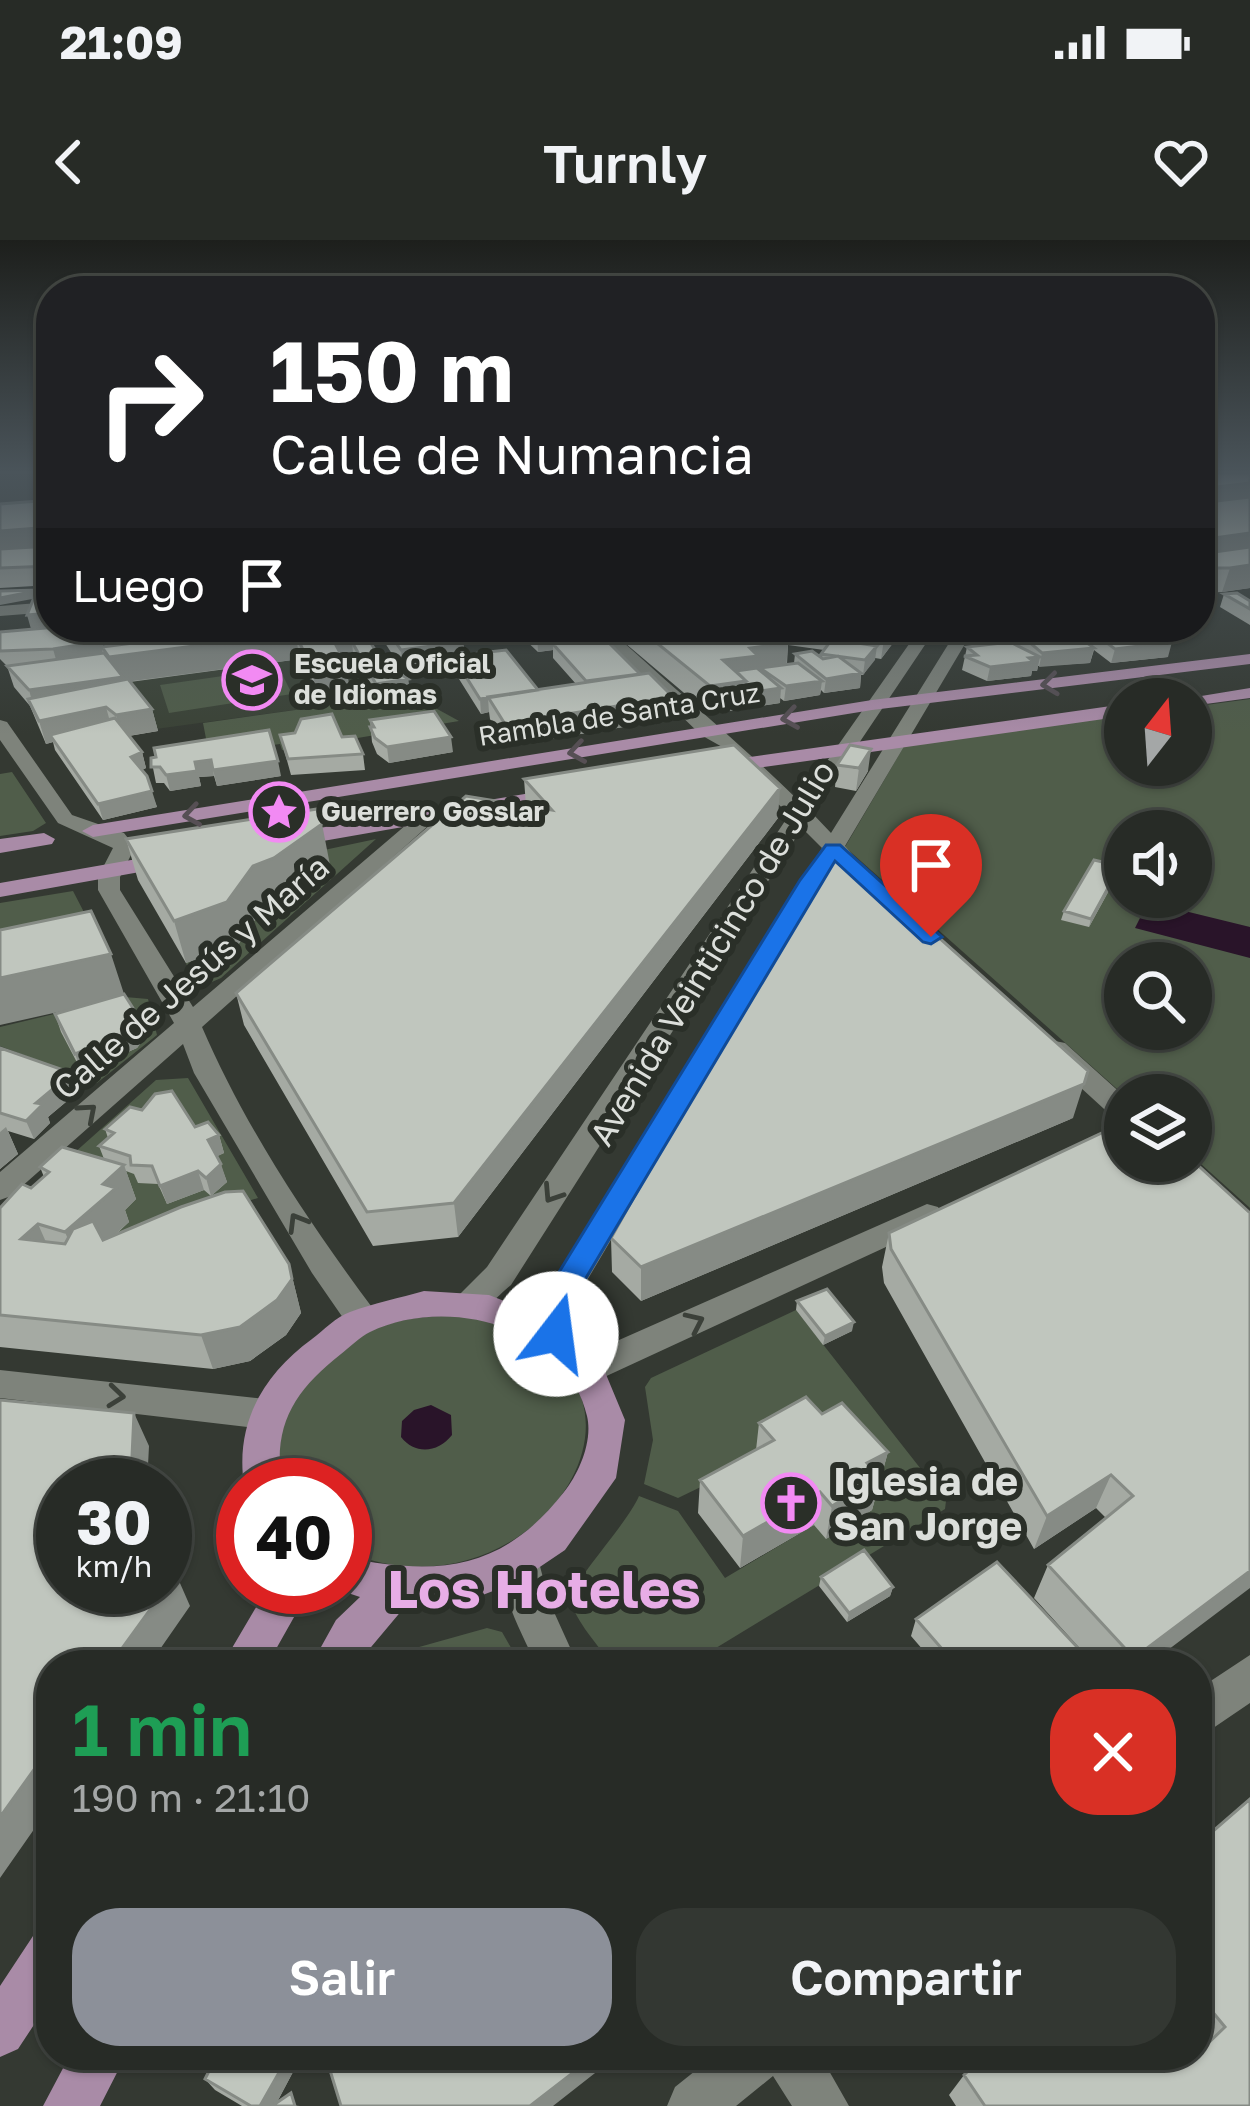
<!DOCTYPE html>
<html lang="es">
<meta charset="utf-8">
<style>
:root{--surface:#272b26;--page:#333732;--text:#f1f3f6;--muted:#a4a7a7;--line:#434743;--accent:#8c9099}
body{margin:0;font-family:"Golos Text",sans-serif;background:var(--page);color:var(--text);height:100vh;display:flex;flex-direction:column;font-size:45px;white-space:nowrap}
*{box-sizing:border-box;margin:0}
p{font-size:39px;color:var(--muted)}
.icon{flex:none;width:66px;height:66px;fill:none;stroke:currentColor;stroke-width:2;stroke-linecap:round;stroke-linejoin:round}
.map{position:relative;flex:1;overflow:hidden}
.details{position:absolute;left:36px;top:1410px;width:1176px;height:420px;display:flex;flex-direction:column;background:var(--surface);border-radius:48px;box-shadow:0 3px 9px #0004,0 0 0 3px var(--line)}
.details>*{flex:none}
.banner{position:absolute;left:36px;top:36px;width:1179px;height:366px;border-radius:48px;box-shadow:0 3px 9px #0004,0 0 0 3px var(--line);background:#202124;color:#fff;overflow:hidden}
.needle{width:78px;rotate:17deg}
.tools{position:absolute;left:1104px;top:438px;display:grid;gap:24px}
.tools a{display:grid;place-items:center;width:108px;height:108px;border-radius:50%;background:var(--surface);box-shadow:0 3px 9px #0004,0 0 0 3px var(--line);font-size:60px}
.speed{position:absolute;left:36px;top:1218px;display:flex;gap:24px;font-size:60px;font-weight:700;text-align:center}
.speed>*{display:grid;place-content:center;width:156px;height:156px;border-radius:50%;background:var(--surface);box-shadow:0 3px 9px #0004,0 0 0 3px var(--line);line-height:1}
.speed small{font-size:30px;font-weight:400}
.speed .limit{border:18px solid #d22;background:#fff;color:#111}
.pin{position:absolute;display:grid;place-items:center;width:102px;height:102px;color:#fff;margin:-123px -51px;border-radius:50% 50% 50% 0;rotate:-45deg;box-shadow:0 0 12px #0007}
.pin .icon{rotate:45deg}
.me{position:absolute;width:132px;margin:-66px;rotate:15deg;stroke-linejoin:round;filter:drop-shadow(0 0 9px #0008)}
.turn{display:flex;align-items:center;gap:42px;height:252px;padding:0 36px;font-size:54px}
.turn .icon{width:156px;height:156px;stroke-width:2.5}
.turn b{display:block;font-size:84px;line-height:102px}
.then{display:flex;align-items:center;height:114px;padding:0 36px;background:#0003;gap:24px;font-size:45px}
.round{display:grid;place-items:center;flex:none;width:126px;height:126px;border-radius:48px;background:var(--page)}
.summary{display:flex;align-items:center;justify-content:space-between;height:204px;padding:0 36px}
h1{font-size:72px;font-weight:600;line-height:90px;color:#1e9e55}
.cta{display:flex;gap:24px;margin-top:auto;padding:24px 36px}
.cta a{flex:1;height:138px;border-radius:48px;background:var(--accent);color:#fff;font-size:48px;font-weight:600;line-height:138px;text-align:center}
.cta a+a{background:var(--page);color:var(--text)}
.status{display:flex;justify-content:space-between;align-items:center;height:84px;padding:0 60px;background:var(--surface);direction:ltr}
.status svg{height:33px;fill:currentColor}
header{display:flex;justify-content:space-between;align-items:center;height:156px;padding:0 36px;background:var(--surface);font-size:54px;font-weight:600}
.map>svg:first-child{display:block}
</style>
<div class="status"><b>21:09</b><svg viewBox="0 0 49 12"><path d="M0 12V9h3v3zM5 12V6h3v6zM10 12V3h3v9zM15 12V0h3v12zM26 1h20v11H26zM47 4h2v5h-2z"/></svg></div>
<header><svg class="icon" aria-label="back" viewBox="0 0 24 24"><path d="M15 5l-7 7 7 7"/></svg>Turnly<svg class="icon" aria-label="heart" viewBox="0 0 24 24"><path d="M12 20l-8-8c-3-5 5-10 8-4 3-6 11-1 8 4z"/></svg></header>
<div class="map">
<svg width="1250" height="1866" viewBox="0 0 1250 1866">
<rect width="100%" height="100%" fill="#343932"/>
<!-- built -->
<path fill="#3b4337" d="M360,395L384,436L410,454L156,489L106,429Z"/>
<!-- green -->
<path fill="#505d4a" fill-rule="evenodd" d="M279,428L292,454L169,473L160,445Z
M410,454L459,481L298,508L282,510L280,504L209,514L203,483Z
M1250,459V968L1191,915V855L1125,856L845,607L906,503L1125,475V525H1191V467ZM1125,591H1191V657H1125ZM1125,723H1191V789H1125Z
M12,532L46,583L33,591L0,596V534Z
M376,599L221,738L196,749L186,723L238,705L263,668L283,660L329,625L324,610Z
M73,651L101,705L0,727V663Z
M125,757L148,759L157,795L97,843L0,806V787Z
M188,838L258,958L229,967L116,1034L0,979L156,840Z
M796,1070L946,1261L945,1269L688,1425H612C600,1407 574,1380 571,1360C569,1345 628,1283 639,1256L678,1271L725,1338L879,1246L707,1244L678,1258L644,1244L653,1200L645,1147L651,1138Z
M463,1075C712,1127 536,1394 345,1311V1245H285C260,1181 316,1114 372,1090C402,1077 432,1076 463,1075Z
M487,1388L502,1392L521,1425H381L387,1416Z"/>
<!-- water -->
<path fill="#291429" d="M1148,662L1250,687V718L1135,688Z
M431,1165L451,1175L452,1195C438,1213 415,1215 401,1197L402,1181L414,1170Z"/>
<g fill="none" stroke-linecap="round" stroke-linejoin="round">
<!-- minor -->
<path fill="#7e837b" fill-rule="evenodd" d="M51,362V372L0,376V366Z
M61,387H119L111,392L0,403V393Z
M589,387H607C670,446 737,500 799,561L921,387H937L812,573L831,593L959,387H975L845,606L857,620L846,627L835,622L576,1059L568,1103L556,1107L544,1103L539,1094L542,1058L822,608L802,588L511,1045C494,1059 481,1078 457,1071L452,1062L487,1027L789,575L724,508L701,495Z
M0,480L7,482L72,575L124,593L135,607L120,637V650L193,767L420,573L438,577L202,787C245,887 309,983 374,1070L379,1079L374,1088L362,1092L350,1088L312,1033L194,833L183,804L11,956L0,960V932L174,783L98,650V637L113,608L58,583L0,500Z
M1055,801L1065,803L1125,857V881L1115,879L1045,815L1042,809Z
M927,964L938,967L943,975L938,983L600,1139L588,1143L576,1139L571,1129L576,1119Z
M0,1130L265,1159L278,1164L283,1174L278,1184L265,1189L0,1158Z
M521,1302L535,1307L549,1361L578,1425H536C522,1392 491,1342 507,1307Z
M1250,1415V1463L1197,1499V1450Z
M715,1815H820L849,1866H792L773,1836L736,1866H667L675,1847Z"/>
<!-- major -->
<path fill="#a98ba7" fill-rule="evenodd" d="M1250,414V424L872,470L93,597L82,591L93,585L872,460Z
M1250,448V458L1191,466V459H1183Z
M1125,464V476L715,534L705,528L715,522Z
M561,548L568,550V558L283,608L272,601L283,594Z
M44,593L55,599L52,604L0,613V599Z
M171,613L179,615V625L0,657V643Z
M424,1051L489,1055L558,1082L600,1120L625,1180L616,1238L565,1310L519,1341L480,1356L408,1363L356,1425H311L336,1380L360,1357L330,1347H345V1317C439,1337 503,1330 564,1252C579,1233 593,1201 587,1176C566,1085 447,1055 370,1092C360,1097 350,1107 341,1114C295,1150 272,1185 282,1245H244C235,1183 263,1135 312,1099C324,1090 336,1077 350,1072C374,1063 400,1058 424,1051Z
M268,1347H311L267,1425H222Z
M51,1689V1759L18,1809L0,1817V1746L33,1696Z
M70,1815H126L100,1866H43Z"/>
</g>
<!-- wall -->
<path fill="#a5aaa3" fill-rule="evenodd" d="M1200,233H1250V348L1222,352L1200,353Z
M51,260V345L0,348V264Z
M1224,354L1250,361V385L1220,367Z
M57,387H102L104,395L103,407L116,405L112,387H187L188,396L204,394L202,387H365L367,400L382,421L408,439L410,454L378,459L353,412L340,413L350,451L317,456L300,419L130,442L152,469L158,491L129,496L142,512L146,528L142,530L157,567L103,580L55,510L53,502L46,504L30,466L14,447L7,426L0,419V392Z
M377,387H509L458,394L463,402L465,415L538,450L576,444L553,418V410L538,412L521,396V387H594V398L673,479L506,506L490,479L489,472L481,474L454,431V424L403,431L378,392Z
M606,387H905L881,419L875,418L863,435H861L860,448L824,453L821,450L820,455L784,461L780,458V463L709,474ZM788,405L824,410L821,418L795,414L794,423L787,424Z
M979,387H1168L1147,389L1168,417L1111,423L1094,410L1090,423L1038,426L1037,431H1032L1031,436L987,441L962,430L967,407L1015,405V402ZM1091,394L1089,404L1077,396Z
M370,480L453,512L389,523L377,514L372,502Z
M280,495L342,497L363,514L365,530L291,535Z
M151,518L281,536L217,546L214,536L199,537L201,546L170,551L164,543H156Z
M837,525L868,531L856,551L835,547Z
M524,539L778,578L458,997L373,1006L244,785L236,753L523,565L526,566Z
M126,599L330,625L283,660L263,668L238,705L186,723L138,640Z
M1118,634L1089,687L1061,680L1064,671Z
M124,754L146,796L137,808L82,832L61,792L55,774Z
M0,808L72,833L79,851L48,877L50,883L34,899L8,891L18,914L0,929Z
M1073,878L641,1061L612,1032L611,998Z
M1125,882L1148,1425H1095L1034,1358L1048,1325L1106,1278L1096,1268L1034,1309L884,1043L882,1027L889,993Z
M195,887L219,895L224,913L217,916L227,942L211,956L204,950L167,964L158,944L138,943L134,934L126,931L136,959L125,970L129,982L114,996L289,1024L301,1073L286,1095L250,1121L213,1129L0,1107V968L31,948L44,937L40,927L104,919L99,906L108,898L105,889Z
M797,1061L852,1091L823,1105L796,1070Z
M822,1174L888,1212L872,1270L826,1299L814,1285L740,1328L698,1273L700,1240L756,1210L759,1183Z
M821,1337L893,1347L890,1356L847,1382L819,1346Z
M916,1379L1094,1425H936L911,1396Z
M1197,1605L1250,1866H956L949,1855L964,1835L1197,1805Z
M217,1815H302L276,1864L300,1866H242L215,1850L205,1839Z"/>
<!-- shaded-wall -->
<path fill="#868b85" d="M1250,243V264L1200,270V249Z
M51,287V311L0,315V291Z
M1250,293V315L1200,322L1207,299Z
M1250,325V348L1222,352L1230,328Z
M41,350L43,357L0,365V358Z
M51,373V387H56L31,389L27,375Z
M100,387H102L104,395L102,416L57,423L53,409Z
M187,387L188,405L118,415L115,401Z
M221,387H269L207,403L204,389Z
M338,387H365L368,410L352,402L353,412L324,416L320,389Z
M425,387H509L426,398Z
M571,387H594V404H553V410L538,412L537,391Z
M889,387H905L881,419L885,393Z
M979,387H1096L1094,394L1092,392L1091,394L1027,400L1017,392L1015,402L975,405Z
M295,393L300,419L125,442L35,472L29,450L115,438L109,417Z
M463,402L465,423L453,416L454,424L403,431L401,410Z
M1172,402L1168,417L1111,423L1115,409Z
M788,403L786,430L760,428V433L781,448L780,463L709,474L710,446L723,420L750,408Z
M877,406L875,420L863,435L865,420Z
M1094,408L1090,423L1039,427L1042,413Z
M1040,417L1037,431H1032L1031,436L987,441L990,427Z
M346,424L350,451L317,456L312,429Z
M861,433L860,448L824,453L826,439Z
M408,439L410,454L378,459L376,444Z
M822,441L820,455L784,461L786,446Z
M673,457V479L506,506L505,484Z
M488,458L489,472L481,474L480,459Z
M106,467L112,489L50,495L53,502L46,504L39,481Z
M152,469L158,491L122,497L116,475Z
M451,497L453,512L389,523L387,507Z
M871,509L868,531L856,551L859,528Z
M142,512L146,528L135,533L131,517Z
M211,520L214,536L199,537L201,546L170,551L166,535L195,522Z
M278,521L281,536L217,546L213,530Z
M780,548L778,578L458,997L454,963Z
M152,551L157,567L103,580L98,564Z
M322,584L330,625L283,660L263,668L238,705L186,723L174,681L253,626Z
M1120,626L1118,634L1089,687L1091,679Z
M111,714L125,757L0,785V738Z
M140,779L146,796L137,808L82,832L75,814Z
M1088,831L1073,878L641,1061V1027Z
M72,833L79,851L48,877L50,883L34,899L26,881L36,863Z
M6,887L18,914L0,929V892Z
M219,895L224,913L214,918L208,900Z
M221,924L227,942L211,956L206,938Z
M124,925L136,959L125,970L129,982L79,1026L65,992L103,944Z
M198,931L204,950L167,964L160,946Z
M38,984L53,1018L21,999Z
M289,1024L301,1073L286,1095L250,1121L213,1129L201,1095Z
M854,1082L852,1091L823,1105L825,1096Z
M134,1173L149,1206L147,1245H136L132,1217Z
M888,1212L872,1270L826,1299L832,1266L867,1223Z
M1111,1235L1096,1268L1034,1309L1047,1276Z
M820,1252L814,1285L740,1328L743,1296Z
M1250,1331V1348L1148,1425H1130L1134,1418Z
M176,1334L190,1366L149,1425H110Z
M893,1347L890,1356L847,1382L849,1373Z
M51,1506V1565L0,1638V1577Z
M289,1815H302L275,1866H260Z
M596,1815H618L553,1866H530Z"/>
<!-- building -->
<path fill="#c0c6be" stroke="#868b85" stroke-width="3" d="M1200,233H1250V243L1200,249Z
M1250,257V293L1207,299L1200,298V263Z
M51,260V287L0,291V264Z
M51,306V326L0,328V309Z
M1250,307V325L1230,328H1200V314Z
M41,350L0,358V351Z
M1237,353L1250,361V369L1224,354Z
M51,358V373L27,375L33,360Z
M57,387H100L98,402L53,409L0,411V392Z
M112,387H185V391L115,401Z
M257,387H338L320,389L329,392L346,424L312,429L295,393L109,417L102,407Z
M385,387H435L439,391L455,388L463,402L401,410Z
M532,387H571L537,391Z
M637,387H777L788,403L750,408L758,416L723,420L746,441L710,446Z
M844,387H889L885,393Z
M1097,387H1144L1172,402L1115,409L1092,392L1103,391Z
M1017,392L1074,393L1094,408L1042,413Z
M603,397L640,434L586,441L553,404Z
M832,399L877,406L865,420L821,414Z
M369,400L382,421L408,439L376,444L352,402Z
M1010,402L1040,417L1029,418L1034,422L990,427L964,416L977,415L967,407Z
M506,410L538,450L480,459L453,416Z
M812,411L823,419L838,416L861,433L826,439L795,414Z
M104,413L123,437L29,450L7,426Z
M798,423L822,441L786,446L760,428Z
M757,428L781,448L746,453V441L736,431Z
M649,433L673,457L505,484L488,457Z
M128,439L152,469L116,475L106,467L39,481L28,459Z
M434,471L451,497L387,507L375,498L370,487H374L370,480Z
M332,474L342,497L355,496L363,514L288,519L280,495L295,493L301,479Z
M115,478L142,512L131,517L147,536L152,551L98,564L50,495Z
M269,490L278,521L213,530L211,520L195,522L197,531L166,535L160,527H151V518L156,517L154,508Z
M734,505L780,548L454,963L367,972L236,753L466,556L552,570L524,539Z
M850,505L871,509L859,528L837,525Z
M317,569L322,584L274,618L253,626L227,662L174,681L126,599Z
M824,618L851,619L1088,831L1084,844L641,1027L611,998Z
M1094,620L1120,626L1091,679L1064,671Z
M91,671L111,714L0,738V690Z
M124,754L140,779L131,791L75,814L55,774Z
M0,808L72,833L36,863L43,864L26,881L0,873Z
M172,851L195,887L208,882L219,895L208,900L221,924L206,938L198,931L160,946L152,926L131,925L130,916L99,906L114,893L105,889L130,867L142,870L155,854Z
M1125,882V921H1191V919L1250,973V1331L1134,1418L1048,1325L1133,1256L1111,1235L1047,1276L891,1009L889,993Z
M62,907L124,925L103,944L116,948L65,992L38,984L21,999L65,1004L73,989L93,981L103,1000L181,967L225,952L243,951L289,1024L292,1039L277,1060L240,1087L201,1095L0,1075V968L22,944L31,948L49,932L40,927Z
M827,1049L854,1082L825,1096L797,1061Z
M806,1157L822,1174L842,1163L888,1212L867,1223L880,1237L832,1266L820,1252L743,1296L700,1240L774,1200L759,1183Z
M0,1160L134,1173L132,1217L136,1245H63V1347H165V1320L176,1334L110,1425H51V1506L0,1577Z
M864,1310L893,1347L849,1373L821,1337Z
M997,1322L1094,1425H956L916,1379Z
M854,1409L866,1425H829Z
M1250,1559V1866H985L964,1835L985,1815H1197V1806L1201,1810L1225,1787L1197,1753V1605Z
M217,1815H289L260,1866H251L205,1839Z
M347,1815H398L402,1824L413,1815H596L530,1866H341L329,1827Z
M291,1853L295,1866H272Z"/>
<!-- one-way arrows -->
<defs><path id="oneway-chevron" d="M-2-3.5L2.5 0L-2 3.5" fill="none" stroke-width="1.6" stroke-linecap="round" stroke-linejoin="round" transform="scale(3)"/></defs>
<g stroke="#564f54">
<use href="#oneway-chevron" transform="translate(1050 444) rotate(173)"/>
<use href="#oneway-chevron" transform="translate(790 478) rotate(171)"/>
<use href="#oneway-chevron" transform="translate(577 512) rotate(171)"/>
<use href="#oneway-chevron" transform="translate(192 575) rotate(171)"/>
</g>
<g stroke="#3b4039">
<use href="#oneway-chevron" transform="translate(88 872) rotate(-41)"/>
<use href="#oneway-chevron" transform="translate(552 954) rotate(123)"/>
<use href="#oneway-chevron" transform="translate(297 982) rotate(-121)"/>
<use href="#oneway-chevron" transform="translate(695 1082) rotate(-25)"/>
<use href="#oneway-chevron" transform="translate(116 1156) rotate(6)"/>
</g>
<!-- sky -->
<linearGradient id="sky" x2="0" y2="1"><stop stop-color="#1d1f1c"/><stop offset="0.47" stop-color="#4a545a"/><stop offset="1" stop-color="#4a545a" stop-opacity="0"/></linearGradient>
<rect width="1250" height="494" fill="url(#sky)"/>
<!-- route -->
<path fill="#1a73e8" stroke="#114b97" stroke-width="3" d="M826,605H840L942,697L931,704L923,702L835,621L574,1058L567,1102H545L541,1094L548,1050L800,640Z"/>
<!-- icons -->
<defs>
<symbol id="university-ring" viewBox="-11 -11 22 22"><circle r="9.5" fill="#2a2f28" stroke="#f28af3" stroke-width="1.5"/><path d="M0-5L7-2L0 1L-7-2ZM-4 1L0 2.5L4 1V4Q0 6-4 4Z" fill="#f28af3"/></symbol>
<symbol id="sight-ring" viewBox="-11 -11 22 22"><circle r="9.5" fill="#2a2f28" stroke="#f28af3" stroke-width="1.5"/><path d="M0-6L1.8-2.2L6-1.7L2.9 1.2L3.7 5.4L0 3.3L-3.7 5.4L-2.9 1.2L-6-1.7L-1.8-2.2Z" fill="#f28af3"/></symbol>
<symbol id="church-ring" viewBox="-11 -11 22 22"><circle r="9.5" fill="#2a2f28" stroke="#f28af3" stroke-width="1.5"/><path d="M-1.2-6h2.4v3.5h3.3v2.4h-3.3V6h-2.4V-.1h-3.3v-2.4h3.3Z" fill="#f28af3"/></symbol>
</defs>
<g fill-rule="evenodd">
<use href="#university-ring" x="219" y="407" width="66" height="66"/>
<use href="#sight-ring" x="246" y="539" width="66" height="66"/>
<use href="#church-ring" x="758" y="1230" width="66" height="66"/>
</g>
<g text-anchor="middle" stroke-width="12" stroke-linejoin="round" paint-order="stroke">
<!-- far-poi labels -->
<g font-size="27" font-weight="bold" fill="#dcdfdb" stroke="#2a2f28" text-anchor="start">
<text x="294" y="433">Escuela Oficial<tspan x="294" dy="31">de Idiomas</tspan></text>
<text x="321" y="581">Guerrero Gosslar</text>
</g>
<!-- far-street labels -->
<g font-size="27" fill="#dcdfdb" stroke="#2a2f28">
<text transform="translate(619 475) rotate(-9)" y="9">Rambla de Santa Cruz</text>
</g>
<!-- street labels -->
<g font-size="33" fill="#dcdfdb" stroke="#2a2f28">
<text transform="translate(712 713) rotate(-59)" y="12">Avenida Veinticinco de Julio</text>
<text transform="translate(191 737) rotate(-41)" y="12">Calle de Jesús y María</text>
</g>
<!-- near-poi labels -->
<g font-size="39" font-weight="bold" fill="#dcdfdb" stroke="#2a2f28" text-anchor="start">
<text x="833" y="1255">Iglesia de<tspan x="833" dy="45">San Jorge</tspan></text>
</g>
<!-- near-district labels -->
<g font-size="54" font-weight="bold" fill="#e7ade6" stroke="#2a2f28">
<text x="544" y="1368">Los Hoteles</text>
</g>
</g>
</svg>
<div class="tools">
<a><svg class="needle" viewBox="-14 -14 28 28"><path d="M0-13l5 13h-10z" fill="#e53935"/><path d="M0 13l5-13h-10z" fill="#a4a7a7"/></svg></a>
<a><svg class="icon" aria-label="sound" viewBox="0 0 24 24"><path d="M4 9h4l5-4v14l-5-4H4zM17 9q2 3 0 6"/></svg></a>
<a><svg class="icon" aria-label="search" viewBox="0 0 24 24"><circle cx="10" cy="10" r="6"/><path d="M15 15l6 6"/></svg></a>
<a><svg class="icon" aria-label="layers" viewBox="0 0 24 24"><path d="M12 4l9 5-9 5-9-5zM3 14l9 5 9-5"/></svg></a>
</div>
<div class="speed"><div>30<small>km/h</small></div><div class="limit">40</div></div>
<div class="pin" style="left:931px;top:697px;background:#d93025"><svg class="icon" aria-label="arrive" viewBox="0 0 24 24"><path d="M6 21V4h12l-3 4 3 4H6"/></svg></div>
<svg class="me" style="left:556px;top:1094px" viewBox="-20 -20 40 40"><circle r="19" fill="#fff"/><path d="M0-13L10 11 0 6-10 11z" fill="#1a73e8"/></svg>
<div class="banner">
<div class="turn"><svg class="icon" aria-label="right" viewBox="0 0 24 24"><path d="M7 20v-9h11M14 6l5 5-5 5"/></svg><div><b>150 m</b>Calle de Numancia</div></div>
<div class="then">Luego<svg class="icon" aria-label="arrive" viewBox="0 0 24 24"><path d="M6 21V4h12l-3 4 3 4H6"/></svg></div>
</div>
<section class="details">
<div class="summary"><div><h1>1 min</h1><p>190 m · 21:10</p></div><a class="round" style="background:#d93025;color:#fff"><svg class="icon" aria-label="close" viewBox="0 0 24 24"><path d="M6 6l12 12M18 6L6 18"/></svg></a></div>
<div class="cta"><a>Salir</a><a>Compartir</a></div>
</section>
</div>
